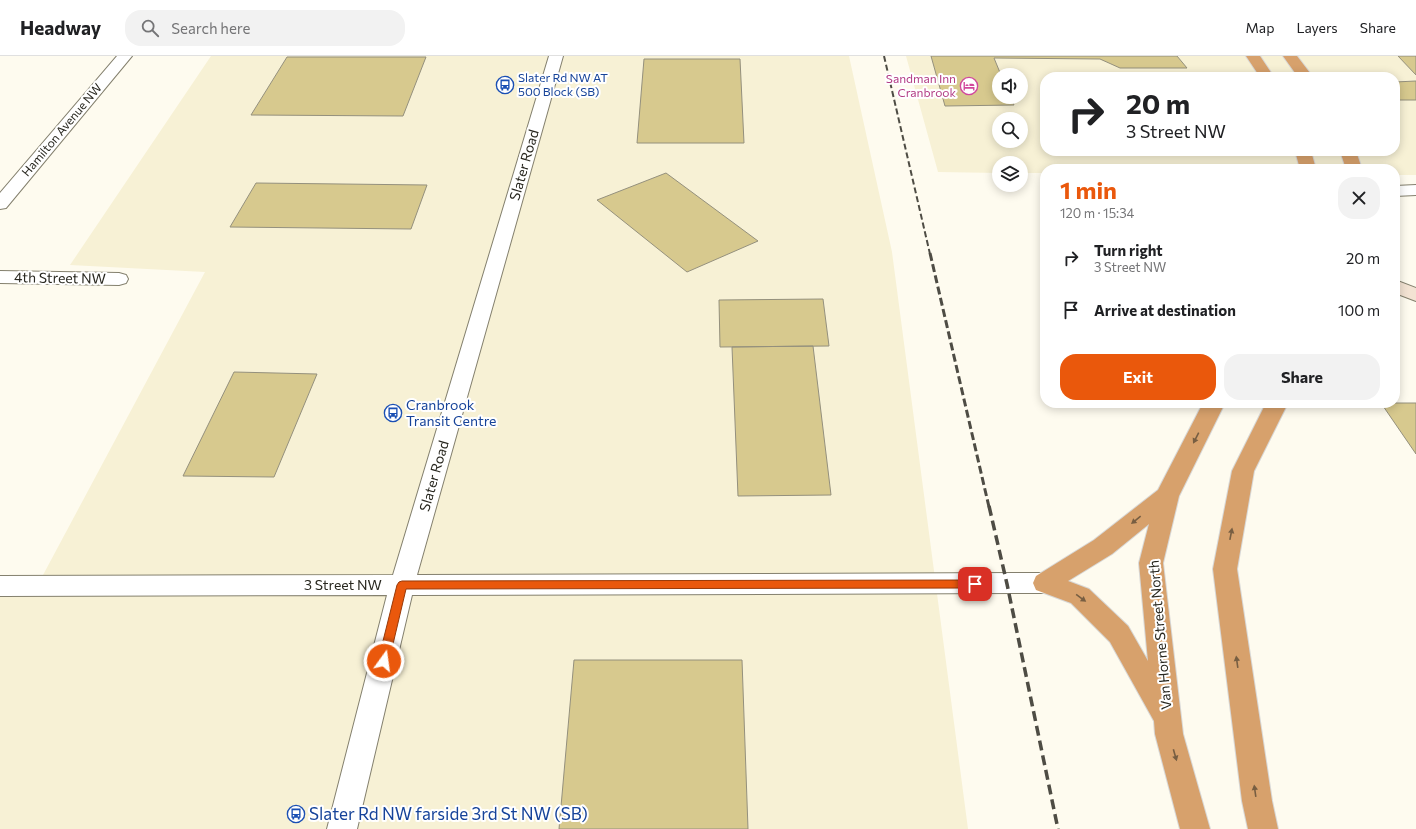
<!DOCTYPE html>
<meta charset="utf-8">
<style>
:root{--surface:#fff;--page:#f2f2f2;--text:#202124;--muted:#757577;--line:#e0e0e0;--accent:#ea580c}
body{margin:0;font-family:Commissioner,sans-serif;background:var(--page);color:var(--text);height:100vh;display:flex;flex-direction:column;font-size:15px;white-space:nowrap}
*{box-sizing:border-box;margin:0}
p{font-size:13px;color:var(--muted)}
.icon{flex:none;width:22px;height:22px;fill:none;stroke:currentColor;stroke-width:2;stroke-linecap:round;stroke-linejoin:round}
.map{position:relative;flex:1;overflow:hidden}
.sheet{position:absolute;left:1040px;top:108px;width:360px;height:244px;display:flex;flex-direction:column;background:var(--surface);border-radius:16px;box-shadow:0 2px 10px #0003}
.sheet>*{flex:none}
.top-card{position:absolute;left:1040px;top:16px;width:360px;height:84px;border-radius:16px;box-shadow:0 2px 10px #0003;background:#fff;color:var(--text);overflow:hidden}
.controls{position:absolute;left:992px;top:12px;display:grid;gap:8px}
.controls a{display:grid;place-items:center;width:36px;height:36px;border-radius:50%;background:var(--surface);box-shadow:0 2px 10px #0003;font-size:20px}
.pin{position:absolute;display:grid;place-items:center;width:34px;height:34px;color:#fff;margin:-17px;border-radius:8px;box-shadow:0 2px 6px #0006}
.me{position:absolute;width:44px;margin:-22px;rotate:14deg;stroke-linejoin:round;filter:drop-shadow(0 0 3px #0008)}
.turn{display:flex;align-items:center;gap:14px;height:84px;padding:0 20px;font-size:18px}
.turn .icon{width:52px;height:52px;stroke-width:2.5}
.turn b{display:block;font-size:28px;line-height:34px}
.round{display:grid;place-items:center;flex:none;width:42px;height:42px;border-radius:16px;background:var(--page)}
.headline{display:flex;align-items:center;justify-content:space-between;height:68px;padding:0 20px}
h1{font-size:24px;font-weight:700;line-height:30px;color:var(--accent)}
.cta{display:flex;gap:8px;margin-top:auto;padding:8px 20px}
.cta a{flex:1;height:46px;border-radius:16px;background:var(--accent);color:#fff;font-size:16px;font-weight:700;line-height:46px;text-align:center}
.cta a+a{background:var(--page);color:var(--text)}
ul{padding:0;list-style:none}
li{display:flex;align-items:center;gap:12px;height:52px;padding:0 20px}
li div{flex:1}
li b{display:block;font-size:15px}
li em{font-style:normal}
header{display:flex;align-items:center;gap:24px;box-sizing:border-box;height:56px;padding:0 20px;background:var(--surface);border-bottom:1px solid var(--line)}
header strong{font-size:19px}
nav{display:flex;gap:22px;margin-inline-start:auto;font-size:14px}
.search{width:280px;height:36px;background:var(--page);display:flex;align-items:center;gap:10px;box-sizing:border-box;padding:0 14px;border-radius:16px;color:var(--muted);font-size:15px}
.map>svg:first-child{display:block}
</style>
<header>
<strong>Headway</strong>
<div class="search"><svg class="icon" aria-label="search" viewBox="0 0 24 24"><circle cx="10" cy="10" r="6"/><path d="M15 15l6 6"/></svg>Search here</div>
<nav><a>Map</a><a>Layers</a><a>Share</a></nav>
</header>
<div class="map">
<svg width="1416" height="773" viewBox="0 0 1416 773">
<rect width="100%" height="100%" fill="#fefbef"/>
<!-- built -->
<path fill="#f7f1d5" fill-rule="evenodd" d="M211,0H849L892,196L968,773H0V534H35L205,216L70,209Z
M906,0H1416V119H1395V113H1045V117H1021V107H999V117L938,116ZM999,19H1021V41H999ZM1045,21H1395V95H1045ZM999,63H1021V85H999Z"/>
<!-- building -->
<path fill="#d7c98e" stroke="#94907d" d="M931,0H1177L1187,12H1120L1100,3L994,2L1001,19H999V41H1011L1014,49L945,50Z
M1398,0H1416V19Z
M287,1H426L403,60L251,59Z
M644,3H740L744,87H637Z
M1416,25V44H1395V26Z
M666,117L758,185L687,216L597,144Z
M256,127L427,129L411,173L230,171Z
M823,243L829,290L720,291L719,244Z
M813,290L831,439L738,440L732,291Z
M234,316L317,318L274,421L183,420Z
M1381,347H1416V398Z
M574,604H742L748,773H559Z"/>
<g fill="none" stroke-linecap="round" stroke-linejoin="round">
<defs>
<path id="street" d="M117,0H132L6,152L0,153V137Z
M549,0H563L417,519L1045,517L1054,520L1057,527L1054,534L1045,537L412,539L357,773H327L387,539L0,540V520L393,519Z
M1416,129V139L1395,140V130Z
M0,215L119,217L126,219L128,223L126,227L119,229L0,227Z"/>
<path id="secondary" d="M1395,224L1416,232V245L1395,237Z"/>
<path id="highway" d="M1246,0H1260L1274,21H1260Z
M1283,0H1297L1313,21H1298Z
M1295,95H1311L1316,113H1300Z
M1340,95H1356L1362,113H1346Z
M1203,347H1225L1179,440L1163,507L1183,678L1210,773H1180L1155,678L1154,665L1110,586L1071,547L1036,534L1033,527L1036,520L1094,484L1158,434ZM1149,468L1139,507L1148,605L1128,570L1089,533L1068,525L1112,498Z
M1266,347H1288L1254,415L1237,513L1272,745L1278,773H1248L1242,745L1213,513L1232,415Z"/>
</defs>
<!-- street casing -->
<use href="#street" stroke="#84806e" stroke-width="2"/>
<!-- secondary casing -->
<use href="#secondary" stroke="#84806e" stroke-width="2"/>
<!-- highway casing -->
<use href="#highway" stroke="#d8d8d7" stroke-width="2"/>
<!-- street -->
<use href="#street" fill="#fff" fill-rule="evenodd"/>
<!-- secondary -->
<use href="#secondary" fill="#f3e3d3" fill-rule="evenodd"/>
<!-- highway -->
<use href="#highway" fill="#d7a16c" fill-rule="evenodd"/>
<!-- rail-far2 -->
<path stroke="#4e4c44" stroke-width="2" stroke-dasharray="6 3" stroke-linecap="butt" d="M884,0L930,198"/>
<!-- rail-far1 -->
<path stroke="#4e4c44" stroke-width="3" stroke-dasharray="8 3.5" stroke-linecap="butt" d="M930,197L989,451"/>
<!-- rail -->
<path stroke="#4e4c44" stroke-width="3.5" stroke-dasharray="10 5" stroke-linecap="butt" d="M989,450L1007,528L1058,773"/>
</g>
<!-- one-way arrows -->
<defs><path id="oneway-solid" d="M-6-.8H1V-3.2L6.5 0L1 3.2V.8H-6Z"/></defs>
<g fill="#775e42">
<use href="#oneway-solid" transform="translate(1196 382) rotate(117)"/>
<use href="#oneway-solid" transform="translate(1136 464) rotate(141)"/>
<use href="#oneway-solid" transform="translate(1231 478) rotate(-79)"/>
<use href="#oneway-solid" transform="translate(1081 542) rotate(36)"/>
<use href="#oneway-solid" transform="translate(1237 606) rotate(-98)"/>
<use href="#oneway-solid" transform="translate(1175 699) rotate(74)"/>
<use href="#oneway-solid" transform="translate(1255 735) rotate(-98)"/>
</g>
<!-- route -->
<path fill="#ea580c" stroke="#983908" d="M975,524L978,525L980,528L978,531L975,532L406,533L389,605L387,608L384,610L380,608L378,605L397,529L399,526L402,525Z"/>
<!-- icons -->
<defs>
<symbol id="bus-ring" viewBox="-11 -11 22 22"><circle r="9.5" fill="#fff" stroke="#1a4fb4" stroke-width="1.5"/><path d="M-5-6H5V4H4V6H2V4H-2V6H-4V4H-5ZM-3.5-4V0h7V-4ZM-3.5 1.2v1.5H-2V1.2ZM2 1.2v1.5H3.5V1.2Z" fill="#1a4fb4"/></symbol>
<symbol id="hotel-ring" viewBox="-11 -11 22 22"><circle r="9.5" fill="#fff" stroke="#d1479c" stroke-width="1.5"/><path d="M-6-4.5h1.5V1H6V5H4.5V3h-9V5H-6ZM-4 0a1.8 1.8 0 1 1 3.6 0ZM.5 0V-2.5h3Q6-2.5 6 0Z" fill="#d1479c"/></symbol>
</defs>
<g fill-rule="evenodd">
<use href="#bus-ring" x="495" y="19" width="20" height="20"/>
<use href="#hotel-ring" x="959" y="20" width="20" height="20"/>
<use href="#bus-ring" x="383" y="347" width="20" height="20"/>
<use href="#bus-ring" x="286" y="748" width="20" height="20"/>
</g>
<g text-anchor="middle" stroke-width="4" stroke-linejoin="round" paint-order="stroke">
<!-- far-transit labels -->
<g font-size="12" fill="#164399" stroke="#fff" text-anchor="start">
<text x="518" y="26">Slater Rd NW AT<tspan x="518" dy="14">500 Block (SB)</tspan></text>
</g>
<!-- far-hotel labels -->
<g font-size="12" fill="#b23c85" stroke="#fff" text-anchor="end">
<text x="956" y="27">Sandman Inn<tspan x="956" dy="14">Cranbrook</tspan></text>
</g>
<!-- far-street labels -->
<g font-size="12" fill="#292820" stroke="#fff">
<text transform="translate(62 74) rotate(-50)" y="4">Hamilton Avenue NW</text>
</g>
<!-- street labels -->
<g font-size="14" fill="#292820" stroke="#fff">
<text transform="translate(524 109) rotate(-74)" y="5">Slater Road</text>
<text transform="translate(60 222) rotate(1)" y="5">4th Street NW</text>
<text transform="translate(434 420) rotate(-74)" y="5">Slater Road</text>
<text x="343" y="534">3 Street NW</text>
<text transform="translate(1160 579) rotate(-95)" y="5">Van Horne Street North</text>
</g>
<!-- transit labels -->
<g font-size="14" fill="#164399" stroke="#fff" text-anchor="start">
<text x="406" y="354">Cranbrook<tspan x="406" dy="16">Transit Centre</tspan></text>
</g>
<!-- near-transit labels -->
<g font-size="17" fill="#164399" stroke="#fff" text-anchor="start">
<text x="309" y="764">Slater Rd NW farside 3rd St NW (SB)</text>
</g>
</g>
</svg>
<div class="controls">
<a><svg class="icon" aria-label="sound" viewBox="0 0 24 24"><path d="M4 9h4l5-4v14l-5-4H4zM17 9q2 3 0 6"/></svg></a>
<a><svg class="icon" aria-label="search" viewBox="0 0 24 24"><circle cx="10" cy="10" r="6"/><path d="M15 15l6 6"/></svg></a>
<a><svg class="icon" aria-label="layers" viewBox="0 0 24 24"><path d="M12 4l9 5-9 5-9-5zM3 14l9 5 9-5"/></svg></a>
</div>
<div class="pin" style="left:975px;top:528px;background:#d93025"><svg class="icon" aria-label="arrive" viewBox="0 0 24 24"><path d="M6 21V4h12l-3 4 3 4H6"/></svg></div>
<svg class="me" style="left:384px;top:605px" viewBox="-20 -20 40 40"><circle r="17" fill="#ea580c" stroke="#fff" stroke-width="3"/><path d="M0-11L8 9 0 5-8 9z" fill="#fff"/></svg>
<div class="top-card">
<div class="turn"><svg class="icon" aria-label="right" viewBox="0 0 24 24"><path d="M7 20v-9h11M14 6l5 5-5 5"/></svg><div><b>20 m</b>3 Street NW</div></div>
</div>
<section class="sheet">
<div class="headline"><div><h1>1 min</h1><p>120 m · 15:34</p></div><a class="round"><svg class="icon" aria-label="close" viewBox="0 0 24 24"><path d="M6 6l12 12M18 6L6 18"/></svg></a></div>
<ul>
<li><svg class="icon" aria-label="right" viewBox="0 0 24 24"><path d="M7 20v-9h11M14 6l5 5-5 5"/></svg><div><b>Turn right</b><p>3 Street NW</p></div><em>20 m</em></li>
<li><svg class="icon" aria-label="arrive" viewBox="0 0 24 24"><path d="M6 21V4h12l-3 4 3 4H6"/></svg><div><b>Arrive at destination</b></div><em>100 m</em></li>
</ul>
<div class="cta"><a>Exit</a><a>Share</a></div>
</section>
</div>
